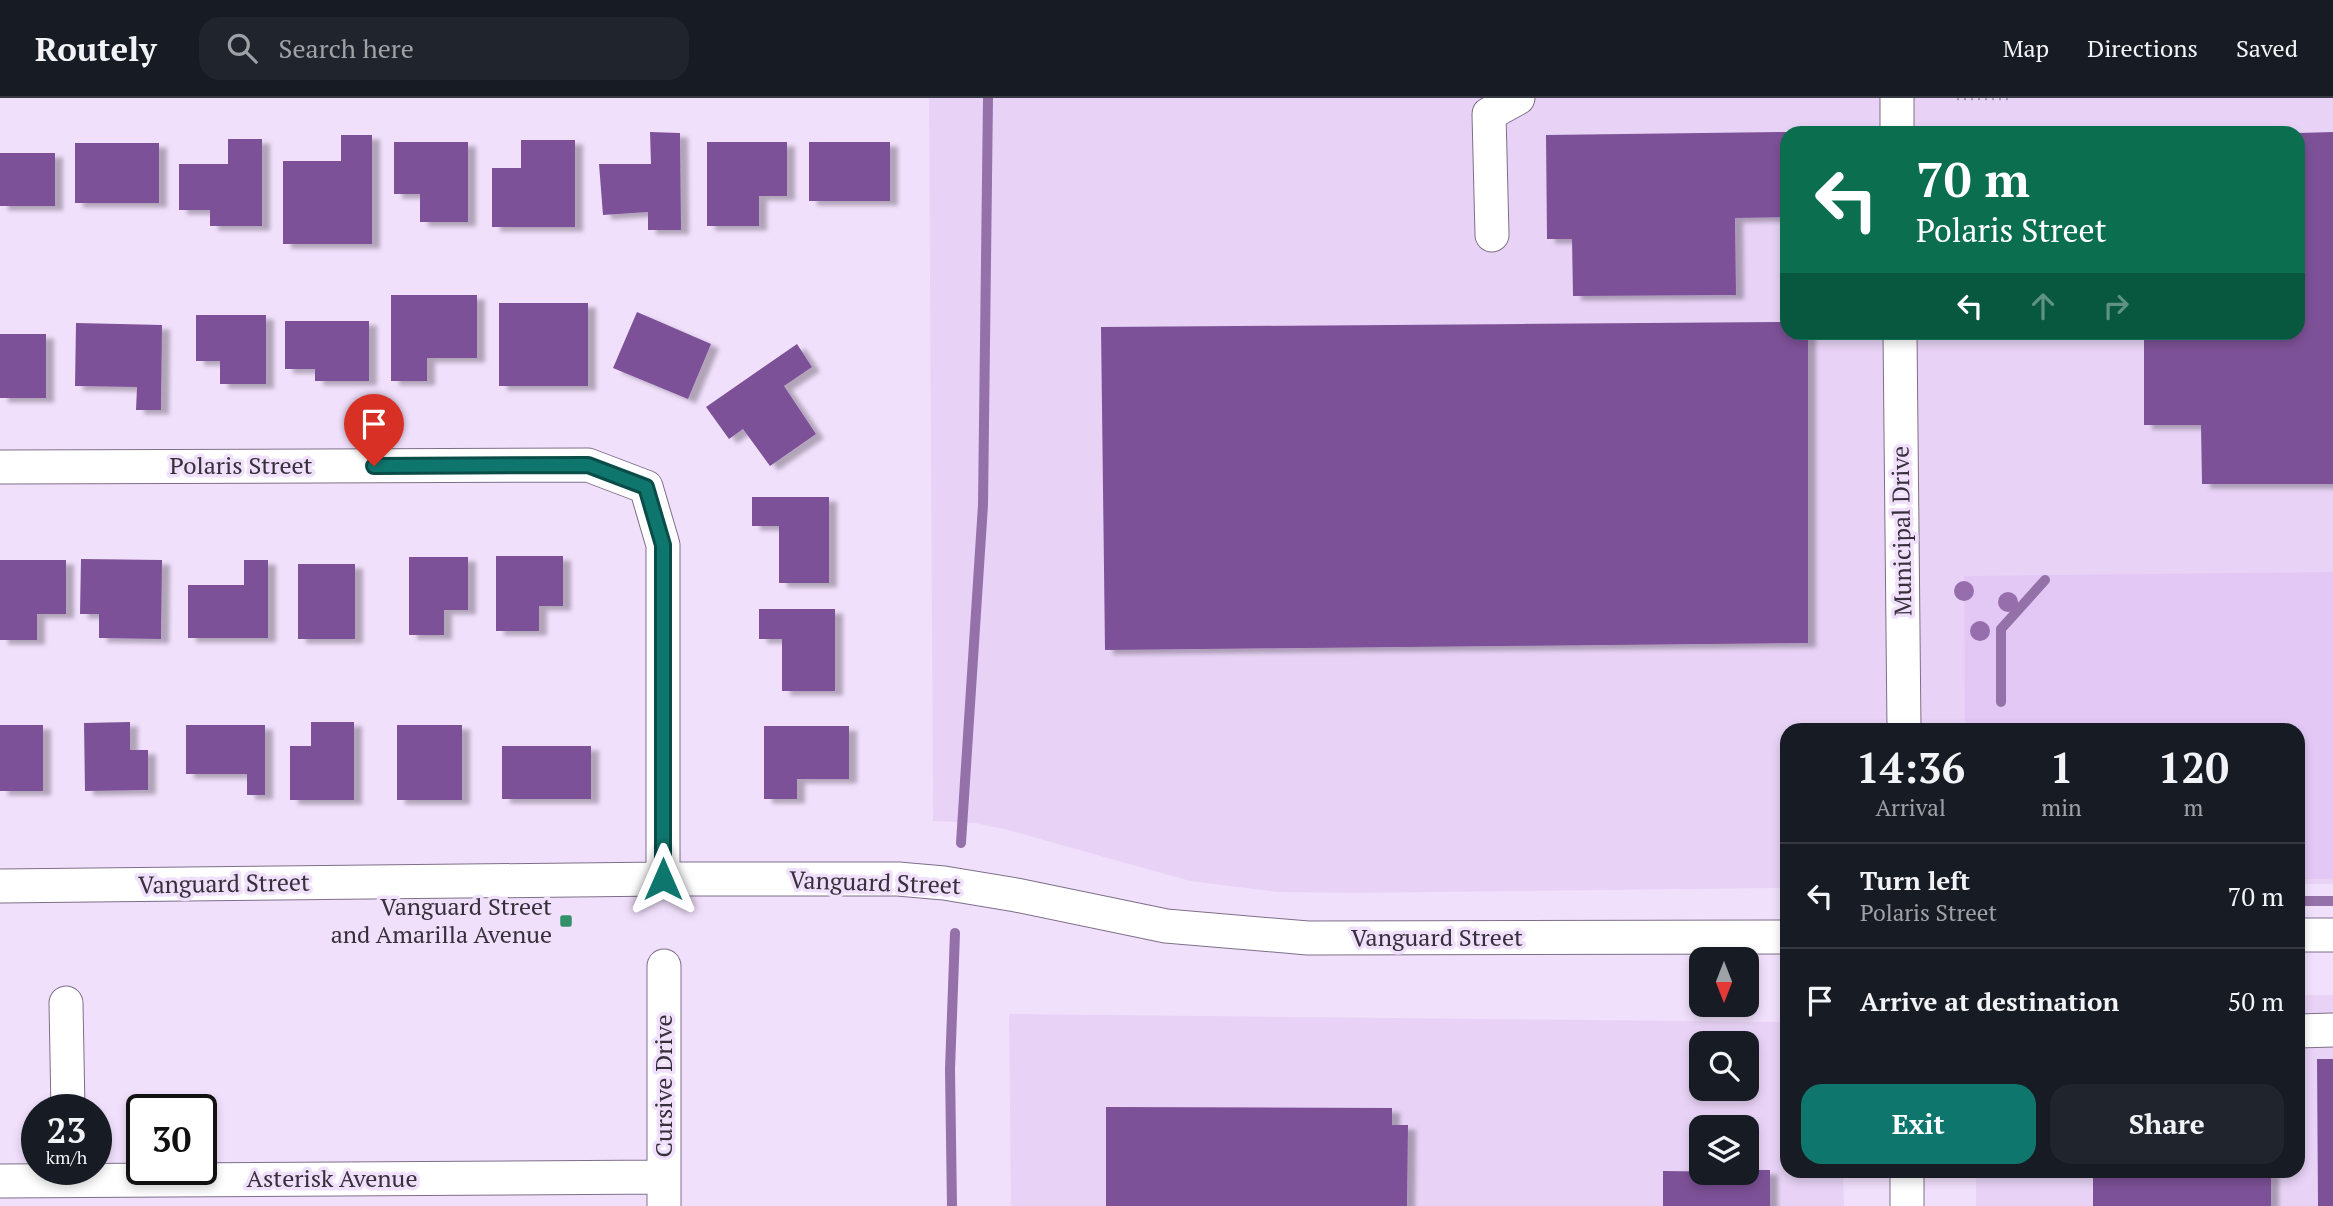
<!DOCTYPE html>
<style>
:root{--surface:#171b24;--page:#20242c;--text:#f1f3f6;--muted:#9ea1a6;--line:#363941;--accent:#0f766e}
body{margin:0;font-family:"PT Serif",serif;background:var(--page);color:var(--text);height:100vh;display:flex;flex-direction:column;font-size:26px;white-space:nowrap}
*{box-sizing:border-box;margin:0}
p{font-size:23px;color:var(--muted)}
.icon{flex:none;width:38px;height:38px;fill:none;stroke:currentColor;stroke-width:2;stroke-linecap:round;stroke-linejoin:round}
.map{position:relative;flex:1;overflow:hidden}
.details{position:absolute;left:1780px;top:625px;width:525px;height:455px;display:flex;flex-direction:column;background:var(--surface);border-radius:21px;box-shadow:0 4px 10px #0003}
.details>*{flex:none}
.banner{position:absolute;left:1780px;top:28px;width:525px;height:214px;border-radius:21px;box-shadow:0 4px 10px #0003;background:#0b6e4f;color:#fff;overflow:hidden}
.needle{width:46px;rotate:180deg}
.fabs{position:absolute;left:1689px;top:849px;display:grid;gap:14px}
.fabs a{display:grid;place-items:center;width:70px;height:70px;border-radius:14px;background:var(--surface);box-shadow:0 4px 10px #0003;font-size:35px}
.speed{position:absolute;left:21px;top:996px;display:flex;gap:14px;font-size:35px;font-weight:700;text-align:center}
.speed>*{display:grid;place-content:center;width:91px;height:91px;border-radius:50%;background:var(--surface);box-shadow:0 4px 10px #0003;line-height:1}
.speed small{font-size:18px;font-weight:400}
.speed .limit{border:4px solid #111;border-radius:10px;background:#fff;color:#111}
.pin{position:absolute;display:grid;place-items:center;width:60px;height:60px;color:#fff;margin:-72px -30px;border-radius:50% 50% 50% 0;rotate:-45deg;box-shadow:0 0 7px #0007}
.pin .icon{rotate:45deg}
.me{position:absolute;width:77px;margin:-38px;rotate:0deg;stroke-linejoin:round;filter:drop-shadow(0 0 5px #0008)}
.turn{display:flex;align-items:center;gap:24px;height:147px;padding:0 21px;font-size:32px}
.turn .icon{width:91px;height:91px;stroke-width:2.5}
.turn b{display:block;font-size:49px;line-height:60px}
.lanes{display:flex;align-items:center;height:66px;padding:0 21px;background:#0003;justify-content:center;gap:35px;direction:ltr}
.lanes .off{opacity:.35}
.eta{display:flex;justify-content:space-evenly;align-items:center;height:119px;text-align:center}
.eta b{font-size:42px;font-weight:600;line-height:49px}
.primary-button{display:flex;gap:14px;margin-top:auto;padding:14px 21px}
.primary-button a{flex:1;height:80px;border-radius:21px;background:var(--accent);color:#fff;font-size:28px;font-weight:600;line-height:80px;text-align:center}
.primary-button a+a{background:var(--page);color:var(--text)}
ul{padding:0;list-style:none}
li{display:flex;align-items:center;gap:21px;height:105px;padding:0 21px;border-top:2px solid var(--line)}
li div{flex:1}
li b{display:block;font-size:26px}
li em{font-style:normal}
header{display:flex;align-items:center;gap:42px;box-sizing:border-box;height:98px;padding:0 35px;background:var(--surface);border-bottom:2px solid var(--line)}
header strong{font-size:33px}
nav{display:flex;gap:38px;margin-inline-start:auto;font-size:24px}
.search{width:490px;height:63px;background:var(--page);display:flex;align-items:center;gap:18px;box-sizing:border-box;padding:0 24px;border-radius:21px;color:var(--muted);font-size:26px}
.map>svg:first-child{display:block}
</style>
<header>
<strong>Routely</strong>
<div class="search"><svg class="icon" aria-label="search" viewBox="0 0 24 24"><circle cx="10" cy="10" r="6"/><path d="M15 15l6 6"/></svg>Search here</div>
<nav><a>Map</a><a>Directions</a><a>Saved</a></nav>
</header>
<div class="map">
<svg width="2333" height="1108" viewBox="0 0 2333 1108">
<defs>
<filter id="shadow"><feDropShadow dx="8" dy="4.5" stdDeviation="2" flood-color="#0004"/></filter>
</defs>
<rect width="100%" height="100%" fill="#f1e0fc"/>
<!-- built -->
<path fill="#e8d3f6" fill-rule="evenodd" d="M929,0H2333V786H2298V632H1787V790L1354,795L1277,794L1190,783L1008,732L975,725L933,723ZM1787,35H2298V234H1787Z
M2298,897H2333V1108H1976V1073H2298Z
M1009,916L1787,924V1073H1843L1844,1108H1011ZM1701,945H1746V990H1701ZM1701,1029H1746V1074H1701Z"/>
<!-- green -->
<path fill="#e3c8f5" d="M2333,474V781H2298V632H1965L1964,478Z"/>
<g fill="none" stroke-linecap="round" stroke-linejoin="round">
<!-- stream -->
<path stroke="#9471a9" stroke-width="10" d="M2001,604V531L2045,482
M961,745L983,407L988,0
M2298,803H2333
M952,1108L950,971L955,835"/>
</g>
<!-- building -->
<path fill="#7d5197" filter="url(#shadow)" d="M650,34L680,35L681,132H648V114L603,117L599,66H651Z
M1787,34V119L1735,120L1736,197L1573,198L1572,141H1547L1546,37Z
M2333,34V386H2202L2201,327H2144V234H2298V35Z
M341,37H372V146H283V63H341Z
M228,41H262V128H210V112H179V66H228Z
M521,42H575V129H492V70H521Z
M394,44H468V124H420V96H394Z
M707,44H787V98H759V128H707Z
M809,44H890V103H809Z
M75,45H159V105H75Z
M0,55H55V108H0Z
M391,197H477V260H427V283H391Z
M499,205H588V288H499Z
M637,214L711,246L688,301L613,270Z
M196,217H266V286H220V263H196Z
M285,223H369V283H315V271H285Z
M1787,224V234H1808V545L1105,552L1101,229Z
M76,225L162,227L161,312H136L137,289L75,288Z
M0,236H46V300H0Z
M797,246L812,269L784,288L816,336L770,368L743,331L729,341L706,309Z
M752,399H829V485H779V428H752Z
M496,458H563V508H539V533H496Z
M409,459H468V512H444V537H409Z
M81,461L162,462L161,541L99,540V516H80Z
M0,462H66V516H37V542H0Z
M244,462H268V540H188V487H244Z
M298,466H355V541H298Z
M759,511H835V593H782V541H759Z
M130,624V652H148V692L85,693L84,625Z
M311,624H354V702H290V648H311Z
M0,627H43V693H0Z
M186,627H265V697H247V676H186Z
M397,627H462V702H397Z
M764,628H849V681H797V701H764Z
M502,648H591V701H502Z
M2317,961H2333V1108H2318Z
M1106,1009L1392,1010V1027H1408L1407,1108H1106Z
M1746,1072H1770V1108H1663V1073L1746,1074Z
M2093,1073H2271V1108H2093Z"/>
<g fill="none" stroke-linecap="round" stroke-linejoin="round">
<defs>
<path id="minor" d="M1897,0V35
M1492,137L1489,16L1518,0
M1900,234L1904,632
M0,369L588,367L646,389L663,447V781
M0,788L663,781H898L944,785L1016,797L1166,828L1308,840L1787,839
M2298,837H2333
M664,868V1108
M66,905L68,1012
M2298,933L2333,932
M1907,1073V1108
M0,1083L664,1079"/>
</defs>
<!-- minor casing -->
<use href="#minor" stroke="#7e6f88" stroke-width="35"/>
<!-- path -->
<path stroke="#a99bb1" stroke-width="4.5" stroke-dasharray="2 5" stroke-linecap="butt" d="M1957,0H2012"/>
<!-- minor -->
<use href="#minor" stroke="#fff" stroke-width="33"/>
</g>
<!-- trees -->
<g fill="#976eac">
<circle cx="1964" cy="493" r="10"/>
<circle cx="2008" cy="504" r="10"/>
<circle cx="1980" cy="533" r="10"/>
</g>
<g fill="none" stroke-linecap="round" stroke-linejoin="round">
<defs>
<path id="route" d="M374,368L588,367L646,389L663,447V781"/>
</defs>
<!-- route casing -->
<use href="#route" stroke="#0a4d48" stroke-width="18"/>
<!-- route -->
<use href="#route" stroke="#0f766e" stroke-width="12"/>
</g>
<!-- markers -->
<rect fill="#339169" stroke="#f1e0fc" stroke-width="2.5" x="559" y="816" width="14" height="14" rx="3.5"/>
<g text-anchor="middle" stroke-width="7" stroke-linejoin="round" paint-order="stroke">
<!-- street labels -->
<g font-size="24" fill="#37303b" stroke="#f1e0fc">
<text x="241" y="376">Polaris Street</text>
<text transform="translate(1902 433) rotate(-91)" y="8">Municipal Drive</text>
<text transform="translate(875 785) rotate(2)" y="8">Vanguard Street</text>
<text transform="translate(224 786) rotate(-1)" y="8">Vanguard Street</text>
<text x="1437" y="848">Vanguard Street</text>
<text transform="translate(664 988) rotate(-90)" y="8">Cursive Drive</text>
<text x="332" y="1089">Asterisk Avenue</text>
</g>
<!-- poi labels -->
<g font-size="24" fill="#37303b" stroke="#f1e0fc" text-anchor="end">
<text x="552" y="817">Vanguard Street<tspan x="552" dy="28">and Amarilla Avenue</tspan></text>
</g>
</g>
</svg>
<div class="fabs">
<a><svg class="needle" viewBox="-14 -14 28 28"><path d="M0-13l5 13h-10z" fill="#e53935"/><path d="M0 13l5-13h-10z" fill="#9ea1a6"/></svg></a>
<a><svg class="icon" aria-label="search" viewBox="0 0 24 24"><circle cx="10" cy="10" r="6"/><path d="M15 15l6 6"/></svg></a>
<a><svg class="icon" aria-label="layers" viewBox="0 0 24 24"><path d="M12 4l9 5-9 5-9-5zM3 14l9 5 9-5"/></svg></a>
</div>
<div class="speed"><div>23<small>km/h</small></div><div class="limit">30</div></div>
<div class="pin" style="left:374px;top:368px;background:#d93025"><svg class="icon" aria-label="arrive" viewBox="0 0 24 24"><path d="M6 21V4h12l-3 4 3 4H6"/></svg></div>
<svg class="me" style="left:663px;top:781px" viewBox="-20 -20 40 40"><path d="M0-17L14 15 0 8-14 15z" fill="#0f766e" stroke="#fff" stroke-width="4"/></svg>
<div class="banner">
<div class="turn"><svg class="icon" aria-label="left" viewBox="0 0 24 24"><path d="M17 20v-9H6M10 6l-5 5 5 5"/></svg><div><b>70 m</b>Polaris Street</div></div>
<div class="lanes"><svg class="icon" aria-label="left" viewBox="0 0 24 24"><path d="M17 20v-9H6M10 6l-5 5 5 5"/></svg><svg class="icon off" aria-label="ahead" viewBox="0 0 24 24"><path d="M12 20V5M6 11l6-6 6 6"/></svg><svg class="icon off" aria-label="right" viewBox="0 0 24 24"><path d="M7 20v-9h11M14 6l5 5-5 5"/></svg></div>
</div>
<section class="details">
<div class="eta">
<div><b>14:36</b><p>Arrival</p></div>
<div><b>1</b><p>min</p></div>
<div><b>120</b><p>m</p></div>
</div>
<ul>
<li><svg class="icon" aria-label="left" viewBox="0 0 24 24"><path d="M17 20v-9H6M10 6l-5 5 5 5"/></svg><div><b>Turn left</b><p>Polaris Street</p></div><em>70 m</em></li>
<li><svg class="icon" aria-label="arrive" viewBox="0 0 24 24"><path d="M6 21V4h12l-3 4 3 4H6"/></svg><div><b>Arrive at destination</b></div><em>50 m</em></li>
</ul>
<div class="primary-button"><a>Exit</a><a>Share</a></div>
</section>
</div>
